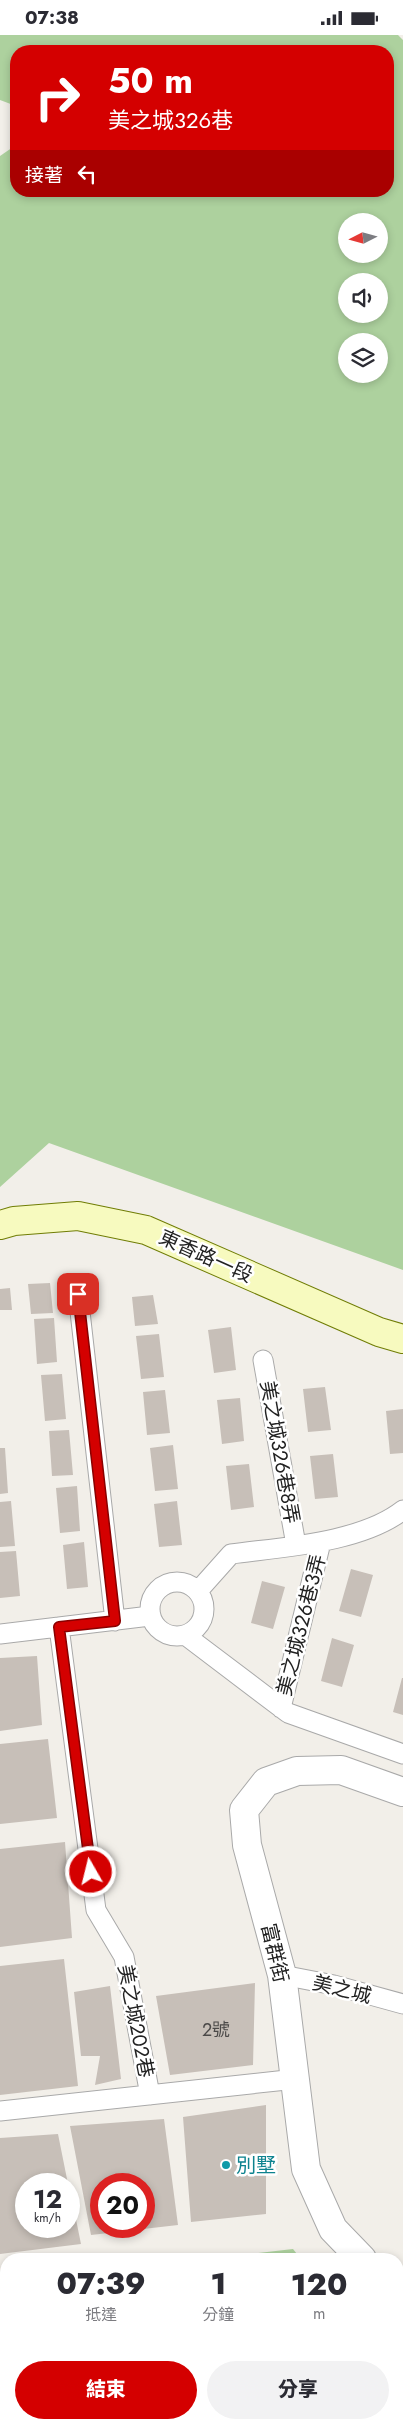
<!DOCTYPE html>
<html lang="zh-TW">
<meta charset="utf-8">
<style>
:root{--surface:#fff;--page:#f2f2f3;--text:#2b2b33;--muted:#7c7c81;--accent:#d40000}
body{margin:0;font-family:Jost,"Noto Sans TC",sans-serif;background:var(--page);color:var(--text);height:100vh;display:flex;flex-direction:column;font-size:19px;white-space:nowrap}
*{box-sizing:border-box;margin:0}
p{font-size:16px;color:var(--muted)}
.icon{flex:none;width:28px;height:28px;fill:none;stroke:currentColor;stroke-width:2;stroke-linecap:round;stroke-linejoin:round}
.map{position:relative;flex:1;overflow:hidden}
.sheet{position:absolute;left:0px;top:2218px;width:404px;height:176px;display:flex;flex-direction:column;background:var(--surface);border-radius:20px 20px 0 0;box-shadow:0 2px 8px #0003}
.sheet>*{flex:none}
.top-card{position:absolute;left:10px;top:10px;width:384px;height:152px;border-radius:20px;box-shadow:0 2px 8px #0003;background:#d40000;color:#fff;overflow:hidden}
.needle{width:32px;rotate:264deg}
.fabs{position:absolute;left:338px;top:178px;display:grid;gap:10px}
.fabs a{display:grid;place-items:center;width:50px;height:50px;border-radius:50%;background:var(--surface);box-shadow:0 2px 8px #0003;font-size:25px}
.speed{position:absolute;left:15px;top:2138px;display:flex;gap:10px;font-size:25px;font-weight:700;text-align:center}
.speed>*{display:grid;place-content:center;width:65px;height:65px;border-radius:50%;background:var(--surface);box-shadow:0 2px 8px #0003;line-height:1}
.speed small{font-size:12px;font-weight:400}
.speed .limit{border:8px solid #d22;background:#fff;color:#111}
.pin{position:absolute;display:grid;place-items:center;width:42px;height:42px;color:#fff;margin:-21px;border-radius:10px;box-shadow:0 2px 8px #0006}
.me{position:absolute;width:55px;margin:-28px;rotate:352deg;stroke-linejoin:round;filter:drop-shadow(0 0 4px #0008)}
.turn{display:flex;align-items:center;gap:18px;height:105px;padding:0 15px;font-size:22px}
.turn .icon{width:65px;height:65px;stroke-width:2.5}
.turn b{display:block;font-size:35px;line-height:42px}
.then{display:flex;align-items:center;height:48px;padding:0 15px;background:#0003;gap:10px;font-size:19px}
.eta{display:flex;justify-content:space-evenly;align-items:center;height:85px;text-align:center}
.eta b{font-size:30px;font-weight:800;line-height:35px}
.cta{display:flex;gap:10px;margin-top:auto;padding:10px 15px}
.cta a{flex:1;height:58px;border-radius:30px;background:var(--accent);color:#fff;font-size:20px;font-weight:800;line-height:58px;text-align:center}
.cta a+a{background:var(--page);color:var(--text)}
.status{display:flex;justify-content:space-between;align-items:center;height:35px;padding:0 25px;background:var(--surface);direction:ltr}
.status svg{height:14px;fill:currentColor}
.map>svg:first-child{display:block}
</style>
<div class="status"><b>07:38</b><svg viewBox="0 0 49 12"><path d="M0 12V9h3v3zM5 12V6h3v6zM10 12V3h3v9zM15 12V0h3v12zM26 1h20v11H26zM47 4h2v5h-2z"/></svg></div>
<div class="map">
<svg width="403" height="2393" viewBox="0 0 403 2393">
<rect width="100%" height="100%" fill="#f2efe9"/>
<!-- forest -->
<path fill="#add19e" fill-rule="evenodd" d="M0,0H398L403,5V1235L49,1108L0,1152V121L16,110V156H388V16H16V71L0,65ZM346,186H379V219H346ZM346,246H379V279H346ZM346,306H379V339H346Z
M293,2214L301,2224H206Z
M6,2247V2388H398V2341L403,2348V2393H0V2248Z"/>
<!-- building -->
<path fill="#c7bfb8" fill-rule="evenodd" d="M50,1248L53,1278L31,1279L28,1249Z
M10,1253L12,1275H0V1254Z
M153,1260L158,1289L135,1291L132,1262Z
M54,1283L57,1327L37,1329L34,1284Z
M231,1292L236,1335L214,1338L208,1295Z
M159,1299L164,1342L141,1344L136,1301Z
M62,1339L66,1384L45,1386L41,1340Z
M325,1352L331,1395L308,1397L303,1354Z
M165,1355L170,1398L147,1400L143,1357Z
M240,1363L244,1406L222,1409L217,1365Z
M403,1374V1418L390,1419L386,1376Z
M69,1395L73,1440L52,1441L49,1396Z
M173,1410L178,1454L155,1456L150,1413Z
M0,1413H5L8,1458L0,1459Z
M333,1419L338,1462L315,1464L310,1421Z
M249,1429L254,1472L231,1475L226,1431Z
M77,1451L80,1496L60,1498L56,1453Z
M11,1466L15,1511L0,1512V1467Z
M177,1466L182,1510L159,1512L154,1469Z
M84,1507L88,1552L67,1554L63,1510Z
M16,1516L20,1561L0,1563V1517Z
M351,1534L373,1540L361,1582L339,1576Z
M262,1546L285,1552L273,1594L251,1588Z
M332,1603L354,1610L342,1652L321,1646Z
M37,1621L42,1690L0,1696V1623Z
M402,1643H403V1680L393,1677Z
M48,1704L57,1783L0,1789V1709Z
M65,1807L72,1903L0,1912V1814Z
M64,1924L78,2051L0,2060V1931Z
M255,1948L253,2030L170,2040L156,1961Z
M110,1951L121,2044L95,2050L100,2021H81L74,1957Z
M266,2070V2179L191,2187L183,2082Z
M164,2084L178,2190L91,2200L70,2091ZM101,2149H144V2191H101Z
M58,2099L68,2149H26V2191H69L70,2155L81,2209L0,2219V2103Z"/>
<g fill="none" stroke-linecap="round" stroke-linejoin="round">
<defs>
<path id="lane" d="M78,1259L115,1586
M263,1325L296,1510
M150 1574a27 27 0 1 1 54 0a27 27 0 1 1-54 0Z
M198,1556L231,1519C282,1512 361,1508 403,1475
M59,1592L96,1875L124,1922L150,2060
M0,1599L150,1581
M185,1600L288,1678L403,1719
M281,1673L321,1507
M282,1940L334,1950L403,1969
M0,2076L296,2044"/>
<path id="street" d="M362,2224L333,2194L306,2134L282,1940L247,1810L244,1775L266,1747L297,1736L341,1735L403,1757
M398,2261L403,2267"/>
<path id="secondary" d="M0,1190L14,1186L78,1181L146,1195L379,1297L403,1304"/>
</defs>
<!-- lane casing -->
<use href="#lane" stroke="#a9a9a9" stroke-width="21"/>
<!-- street casing -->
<use href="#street" stroke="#a9a9a9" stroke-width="30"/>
<!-- secondary casing -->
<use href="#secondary" stroke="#707d05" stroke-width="30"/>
<!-- lane -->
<use href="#lane" stroke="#fff" stroke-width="19"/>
<!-- street -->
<use href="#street" stroke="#fff" stroke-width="28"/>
<!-- secondary -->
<use href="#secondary" stroke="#f7fabf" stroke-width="28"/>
</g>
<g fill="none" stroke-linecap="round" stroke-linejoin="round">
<defs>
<path id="route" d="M78,1259L115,1586L59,1592L91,1837"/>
</defs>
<!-- route casing -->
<use href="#route" stroke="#8a0000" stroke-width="12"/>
<!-- route -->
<use href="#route" stroke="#d40000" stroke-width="9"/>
</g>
<!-- markers -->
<circle fill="#0f9aa8" stroke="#fff" stroke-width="2" cx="226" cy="2130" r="5"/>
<g text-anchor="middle" stroke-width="5" stroke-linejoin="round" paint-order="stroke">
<!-- number labels -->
<g font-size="18" fill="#4b4948">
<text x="216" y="2001">2號</text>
</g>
<!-- street labels -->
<g font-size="20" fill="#222" stroke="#fff">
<text transform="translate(206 1221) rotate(24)" y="7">東香路一段</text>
<text transform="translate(280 1417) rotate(80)" y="7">美之城326巷8弄</text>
<text transform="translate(301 1590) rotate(-76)" y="7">美之城326巷3弄</text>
<text transform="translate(275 1918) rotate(77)" y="7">富群街</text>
<text transform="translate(342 1954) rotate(14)" y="7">美之城</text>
<text transform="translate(136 1986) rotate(79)" y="7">美之城202巷</text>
</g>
<!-- culture labels -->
<g font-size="20" fill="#0d838f" stroke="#fff" text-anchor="start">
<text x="236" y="2137">別墅</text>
</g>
</g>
</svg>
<div class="fabs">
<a><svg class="needle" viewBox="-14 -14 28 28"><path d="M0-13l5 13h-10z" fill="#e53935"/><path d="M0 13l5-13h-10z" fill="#7c7c81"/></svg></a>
<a><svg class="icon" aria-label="sound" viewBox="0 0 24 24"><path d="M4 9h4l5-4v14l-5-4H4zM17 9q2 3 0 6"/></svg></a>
<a><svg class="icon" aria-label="layers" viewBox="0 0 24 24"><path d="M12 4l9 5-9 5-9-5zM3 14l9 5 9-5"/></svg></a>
</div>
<div class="speed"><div>12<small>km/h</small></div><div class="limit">20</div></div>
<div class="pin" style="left:78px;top:1259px;background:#d93025"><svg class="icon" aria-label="arrive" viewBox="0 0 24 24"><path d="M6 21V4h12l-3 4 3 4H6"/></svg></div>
<svg class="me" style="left:91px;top:1837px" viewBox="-20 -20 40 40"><circle r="17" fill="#d40000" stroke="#fff" stroke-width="3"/><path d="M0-11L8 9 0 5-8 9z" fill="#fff"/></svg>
<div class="top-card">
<div class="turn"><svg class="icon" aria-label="right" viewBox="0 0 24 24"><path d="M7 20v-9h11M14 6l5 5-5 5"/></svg><div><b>50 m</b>美之城326巷</div></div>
<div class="then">接著<svg class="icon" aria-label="left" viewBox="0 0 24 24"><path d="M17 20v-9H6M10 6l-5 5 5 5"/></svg></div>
</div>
<section class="sheet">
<div class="eta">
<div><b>07:39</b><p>抵達</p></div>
<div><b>1</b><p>分鐘</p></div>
<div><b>120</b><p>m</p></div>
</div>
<div class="cta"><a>結束</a><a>分享</a></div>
</section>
</div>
